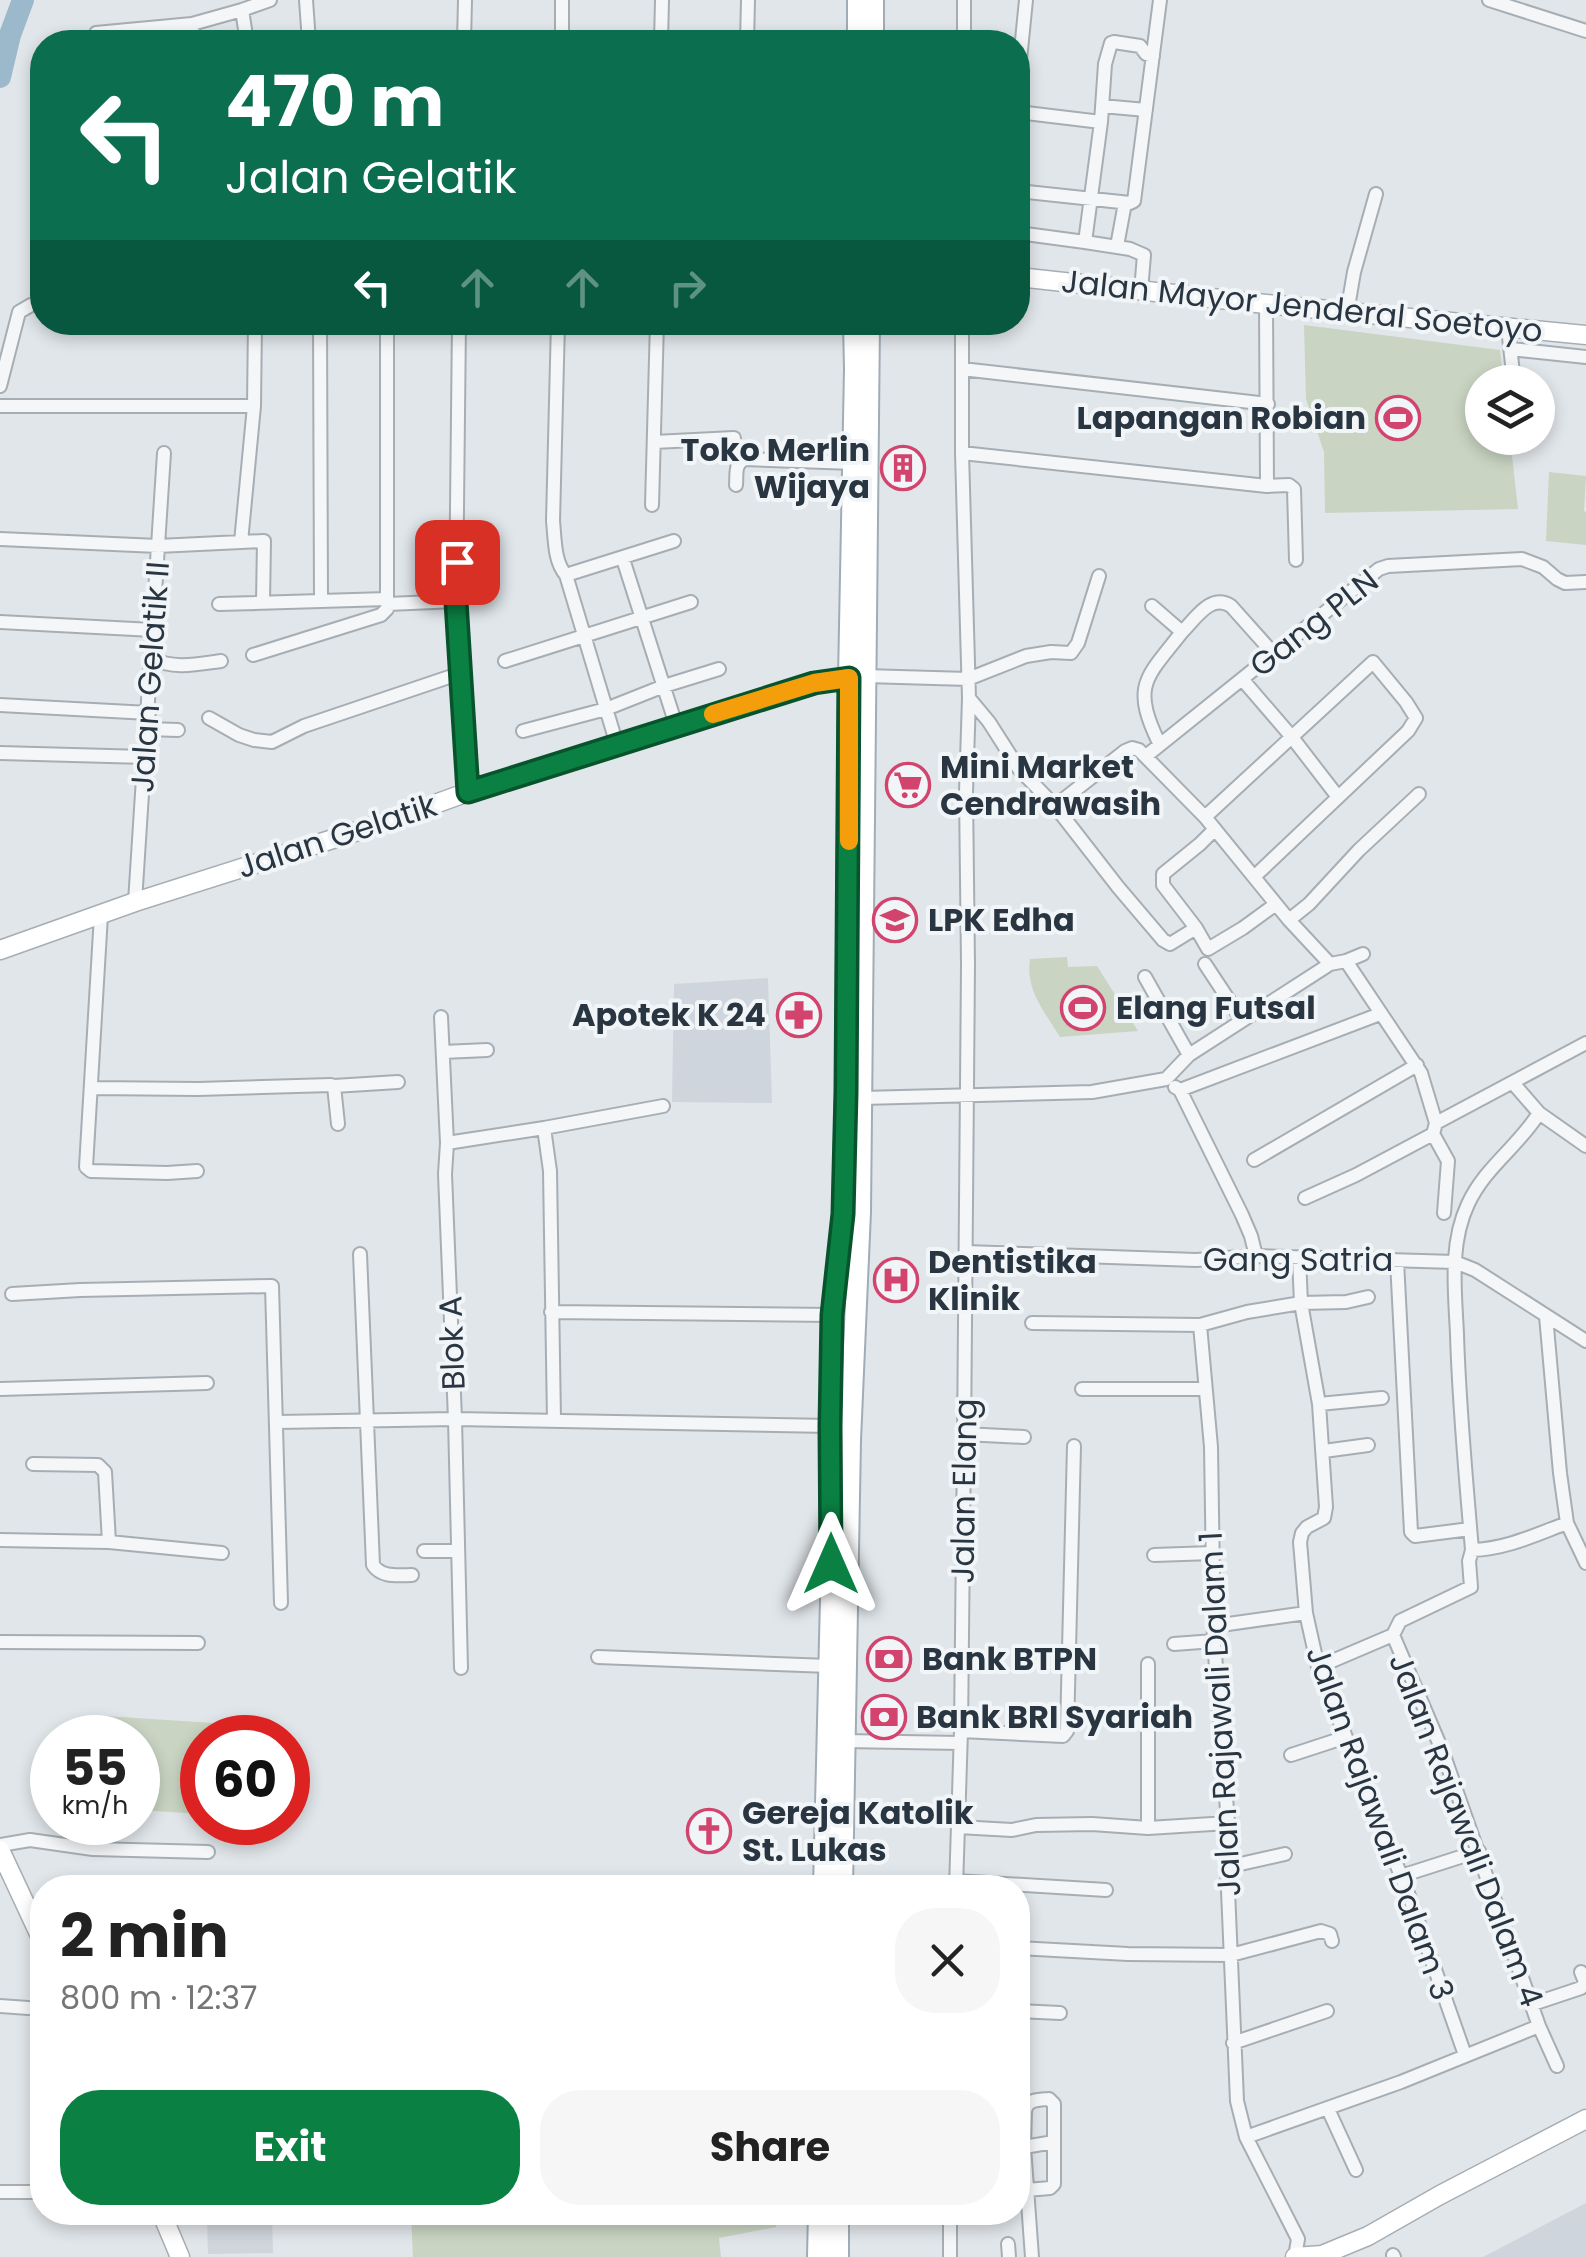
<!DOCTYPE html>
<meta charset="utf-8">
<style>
:root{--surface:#fff;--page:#f6f6f6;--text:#222;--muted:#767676;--accent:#0b8043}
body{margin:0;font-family:Poppins,sans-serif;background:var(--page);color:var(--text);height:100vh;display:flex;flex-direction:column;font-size:38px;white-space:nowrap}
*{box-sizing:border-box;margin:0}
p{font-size:32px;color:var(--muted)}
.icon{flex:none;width:55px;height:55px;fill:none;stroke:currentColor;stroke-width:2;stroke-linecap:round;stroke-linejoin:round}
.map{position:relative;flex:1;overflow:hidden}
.sheet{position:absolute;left:30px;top:1875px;width:1000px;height:350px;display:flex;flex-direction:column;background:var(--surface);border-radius:40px;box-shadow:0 5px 15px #0003}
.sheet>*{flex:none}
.guide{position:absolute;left:30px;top:30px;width:1000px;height:305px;border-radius:40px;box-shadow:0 5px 15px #0003;background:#0b6e4f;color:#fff;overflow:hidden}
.tools{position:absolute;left:1465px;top:365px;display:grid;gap:20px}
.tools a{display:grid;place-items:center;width:90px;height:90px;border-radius:50%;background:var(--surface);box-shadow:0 5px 15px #0003;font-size:50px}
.speed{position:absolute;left:30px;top:1715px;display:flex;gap:20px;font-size:50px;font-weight:700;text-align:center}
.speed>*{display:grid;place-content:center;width:130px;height:130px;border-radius:50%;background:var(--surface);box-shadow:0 5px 15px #0003;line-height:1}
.speed small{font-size:25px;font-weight:400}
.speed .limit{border:15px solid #d22;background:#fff;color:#111}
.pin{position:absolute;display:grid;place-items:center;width:85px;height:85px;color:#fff;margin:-42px;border-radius:20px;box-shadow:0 5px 15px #0006}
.me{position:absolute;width:110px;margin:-55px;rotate:0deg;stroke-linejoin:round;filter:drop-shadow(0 0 8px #0008)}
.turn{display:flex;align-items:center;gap:35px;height:210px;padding:0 30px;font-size:45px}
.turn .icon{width:130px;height:130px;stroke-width:2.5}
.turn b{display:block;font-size:70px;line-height:85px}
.lanes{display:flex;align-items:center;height:95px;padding:0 30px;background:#0003;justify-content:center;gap:50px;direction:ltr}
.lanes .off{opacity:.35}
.round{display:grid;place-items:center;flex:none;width:105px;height:105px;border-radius:40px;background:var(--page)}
.head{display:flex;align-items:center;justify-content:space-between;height:170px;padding:0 30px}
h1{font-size:60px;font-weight:700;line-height:75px}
.action{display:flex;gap:20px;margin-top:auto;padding:20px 30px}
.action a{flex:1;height:115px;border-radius:40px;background:var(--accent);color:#fff;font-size:40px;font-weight:700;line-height:115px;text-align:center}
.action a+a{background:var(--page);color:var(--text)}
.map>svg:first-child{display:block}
</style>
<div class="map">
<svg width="1586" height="2257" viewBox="0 0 1586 2257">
<rect width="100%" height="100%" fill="#e1e6ea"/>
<!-- built -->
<path fill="#cfd5dc" d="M768,978L772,1103L672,1102L674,984Z
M1586,2203V2257H1483Z
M241,2213H272L273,2253L208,2254L207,2220L240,2219Z"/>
<!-- green -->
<path fill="#c9d4c2" d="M1304,325L1500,350L1504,382H1482V438H1510L1518,509L1325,513L1324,452L1306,399Z
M1549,472L1586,476L1584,511L1586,512V545L1546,541Z
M1067,957L1068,967L1097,966L1138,1031L1060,1037C1045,1012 1025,990 1030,959Z
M90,1715L244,1725V1737L202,1738V1814L138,1810V1738L88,1737Z
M776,2212V2227L719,2238L721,2257H413L411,2213Z"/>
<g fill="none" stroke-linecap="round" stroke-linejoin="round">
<!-- river -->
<path stroke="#9cb9cb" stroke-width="22" d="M0,77L10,35L23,0"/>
<defs>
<path id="street" d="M306,0L309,42
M964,0V42
M1489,0L1586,31
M242,10L247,42
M192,24L194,42
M96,33L192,24L242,10L270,0
M464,42L465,0
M562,42V0
M661,42L662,0
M747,42L748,0
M1018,80L1026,0
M1102,106L1146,110
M1018,112L1101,122L1085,242L1018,233
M1101,122L1105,64L1111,43L1114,42L1140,46L1146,54L1153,56
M1018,191L1130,203L1134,201L1160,0
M1085,242L1130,249L1144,255L1141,291
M1117,246L1125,203
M1266,304L1267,486L1289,485L1294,489L1296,560
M1347,313L1354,272L1376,194
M320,322L321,600
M387,322V599
M459,322L456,601L468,792
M558,322L553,521C555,539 554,562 566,575L617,745
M1508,328L1514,382
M1511,349L1586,357
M962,369L1268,404
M0,386L19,312L31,305H42
M0,406H254
M654,442L734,438
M962,453L1267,486
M736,485C737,474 734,464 745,459L853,463
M652,505L657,322
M0,539L158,546L241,542L254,406L255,322
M241,542L264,541L263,602
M623,559L676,725
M566,575L674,541
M219,604L387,599L388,604L456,601
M1152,606L1182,632C1196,618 1211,593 1231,606L1273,653
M0,622L153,630
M253,655L381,615L387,609L388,604
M152,658C172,670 199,664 221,661
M505,661L691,602
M865,676L968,679L1026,656L1051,652L1071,653L1078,643L1099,576
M1242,679L1291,736L1338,797
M969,698L989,722L1019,769L1055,806L1118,887L1163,940L1170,944L1196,928
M0,705L149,713
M209,718L239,735L254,740L272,742L304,726L461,673
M147,729L178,730
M523,731L606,709L664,686L719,669
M1159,743C1131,685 1146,678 1182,632
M0,753L145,757
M1146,756L1379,569L1388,566L1522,559L1543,567L1557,579L1565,583L1586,582
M1055,806L1125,751L1132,748L1139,750L1205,817L1289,920L1330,964
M1205,817L1373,662L1406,702L1416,718L1408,731L1255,876
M1215,829L1200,844L1163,874V885L1196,928L1208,949L1243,928L1276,904
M135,902L164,453
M101,915L86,1167L91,1171L167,1173L197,1171
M1289,920L1309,904L1359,850L1419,794
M1346,961L1363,954
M1205,964L1242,1020
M1145,977L1189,1055
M441,1017L447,1143L445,1174L455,1419L461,1668
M443,1052L487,1050
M1166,1079L1189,1055L1330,964L1346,961L1421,1073L1436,1123L1433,1134L1448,1161L1444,1213
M1513,1083L1539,1113L1586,1146
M334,1086L398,1082
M1175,1087L1180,1090L1242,1215L1251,1236L1256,1256
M91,1088L198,1089L331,1085L334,1086L338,1124
M1180,1090L1380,1014
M862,1098L1092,1092L1166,1079
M1436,1123L1586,1043
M544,1128L550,1171L554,1420
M447,1143L544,1128L663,1106
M1254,1160L1417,1065
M1305,1198L1356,1175L1433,1134
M966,1252L1196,1260L1256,1256L1455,1262L1475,1270L1586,1341
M360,1254L373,1565C382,1578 398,1575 412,1575
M1299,1258L1301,1303L1319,1404L1326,1507L1324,1518L1307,1527L1302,1533L1300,1542L1306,1613L1318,1667L1411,1901L1465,2055
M1397,1261L1411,1532L1415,1536L1470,1529
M12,1294L80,1290L272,1286L281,1603
M551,1312L833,1315
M1546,1316L1560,1473L1567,1523L1586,1563
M1032,1323L1200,1325L1211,1447L1214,1641L1228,1823L1227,1867L1237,2101L1246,2137L1298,2239L1295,2257
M1200,1325L1247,1312L1301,1303L1346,1302L1368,1297
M0,1389L207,1383
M1082,1389H1205
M1319,1404L1382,1398
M277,1422L455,1419L830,1426
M964,1434L1024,1437
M1324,1451L1368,1445
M33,1464L98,1465L105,1472L109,1542
M0,1540L109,1542L222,1553
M1472,1550C1506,1549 1535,1535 1567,1523
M424,1551H458
M1154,1555L1212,1553
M1214,1626L1306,1613
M1393,1635L1442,1750L1539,2026L1557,2066
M0,1642L198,1643
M1174,1644L1214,1641
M598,1657L829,1666
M1318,1667L1393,1635L1400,1621L1471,1587L1469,1561L1472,1550C1466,1478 1459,1406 1457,1334C1455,1291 1449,1244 1468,1204C1485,1167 1518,1147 1539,1113
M961,1731L1063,1736L1067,1731L1074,1446
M844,1741L960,1743
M1291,1755L1346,1737
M958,1827L1012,1830L1036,1825L1092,1824L1148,1828L1228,1823
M1148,1828V1664
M0,1845L30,1840L93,1849L208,1852
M1227,1867L1285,1854
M1401,1876L1479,1851
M956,1881L1106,1890
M956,1888L961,1731L964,1442L968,965L966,792L969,698L962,453V322
M1018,1948L1128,1954L1231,1955L1321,1931L1330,1934L1332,1941
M1533,2004L1581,1988L1585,1982L1581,1972
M0,2006L42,2009
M1018,2011L1060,2013
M1233,2043L1327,2011
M1328,2109L1356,2170
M1246,2137L1401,2082L1539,2026
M1024,2147L1054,2142
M1027,2190L1050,2188L1054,2184V2104L1049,2099C1038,2100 1027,2099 1025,2111L1024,2147L1032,2257
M0,2192H42
M1008,2244L1009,2257
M1393,2255L1394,2257
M950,2257V2212"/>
<path id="secondary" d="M1018,277L1266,304L1586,335
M0,950L135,902L380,824L468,792L676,725L813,683L859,677
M0,1850L42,1940
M161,2212L180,2257
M1295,2257L1322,2255L1368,2236L1440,2195L1586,2119"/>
<path id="primary" d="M858,42V0
M873,42V0
M824,1888L831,1598L830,1426L833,1315L843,1214L846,1092L849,678L855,369L854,322
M842,1888L850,1440L860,1212L869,322
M818,2257L819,2212
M838,2257V2212"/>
</defs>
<!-- street casing -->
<use href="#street" stroke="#a6aeb4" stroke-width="16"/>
<!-- secondary casing -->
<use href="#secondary" stroke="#a6aeb4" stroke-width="21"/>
<!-- primary casing -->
<use href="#primary" stroke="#a0acb6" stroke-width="24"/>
<!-- street -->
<use href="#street" stroke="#f4f6f8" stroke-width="12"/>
<!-- secondary -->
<use href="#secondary" stroke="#fff" stroke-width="18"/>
<!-- primary -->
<use href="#primary" stroke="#fff" stroke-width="20"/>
</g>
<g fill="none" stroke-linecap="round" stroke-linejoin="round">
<defs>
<path id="route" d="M457,562L456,602L468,792L814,683L849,678L846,1092L843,1214L832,1315L830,1426L831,1564"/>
</defs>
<!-- route casing -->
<use href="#route" stroke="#07532c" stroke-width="25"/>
<!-- route -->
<use href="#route" stroke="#0b8043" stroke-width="18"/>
<!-- slow -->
<path stroke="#f59e0b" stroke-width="18" d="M713,714L814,683L849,678V841"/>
</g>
<!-- icons -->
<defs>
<symbol id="stadium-ring" viewBox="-11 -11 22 22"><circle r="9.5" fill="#f1f5f7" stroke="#d2446d" stroke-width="1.5"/><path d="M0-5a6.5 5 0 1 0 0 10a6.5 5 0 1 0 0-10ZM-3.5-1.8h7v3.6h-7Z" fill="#d2446d"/></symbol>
<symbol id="building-ring" viewBox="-11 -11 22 22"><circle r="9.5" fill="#f1f5f7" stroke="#d2446d" stroke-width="1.5"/><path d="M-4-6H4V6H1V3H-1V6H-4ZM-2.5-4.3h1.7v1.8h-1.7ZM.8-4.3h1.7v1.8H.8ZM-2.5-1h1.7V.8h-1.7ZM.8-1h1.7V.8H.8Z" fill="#d2446d"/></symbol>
<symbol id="supermarket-ring" viewBox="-11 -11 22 22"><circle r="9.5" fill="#f1f5f7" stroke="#d2446d" stroke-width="1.5"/><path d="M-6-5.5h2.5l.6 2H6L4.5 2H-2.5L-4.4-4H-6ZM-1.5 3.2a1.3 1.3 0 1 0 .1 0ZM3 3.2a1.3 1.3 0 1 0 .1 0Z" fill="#d2446d"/></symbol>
<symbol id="university-ring" viewBox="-11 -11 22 22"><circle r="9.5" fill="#f1f5f7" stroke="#d2446d" stroke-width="1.5"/><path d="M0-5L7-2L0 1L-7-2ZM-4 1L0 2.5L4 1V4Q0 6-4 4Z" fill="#d2446d"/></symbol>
<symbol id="pharmacy-ring" viewBox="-11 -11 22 22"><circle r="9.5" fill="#f1f5f7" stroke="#d2446d" stroke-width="1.5"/><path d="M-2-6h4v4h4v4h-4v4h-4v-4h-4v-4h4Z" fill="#d2446d"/></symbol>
<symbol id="hospital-ring" viewBox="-11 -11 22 22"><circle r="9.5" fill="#f1f5f7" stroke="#d2446d" stroke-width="1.5"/><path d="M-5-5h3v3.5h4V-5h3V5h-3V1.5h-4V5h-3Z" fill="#d2446d"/></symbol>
<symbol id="bank-ring" viewBox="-11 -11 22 22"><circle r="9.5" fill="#f1f5f7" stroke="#d2446d" stroke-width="1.5"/><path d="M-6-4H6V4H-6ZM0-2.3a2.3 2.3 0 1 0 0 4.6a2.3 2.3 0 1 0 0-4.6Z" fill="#d2446d"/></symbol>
<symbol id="church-ring" viewBox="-11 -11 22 22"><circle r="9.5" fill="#f1f5f7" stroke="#d2446d" stroke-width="1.5"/><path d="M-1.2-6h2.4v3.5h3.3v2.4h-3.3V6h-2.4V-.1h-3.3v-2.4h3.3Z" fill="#d2446d"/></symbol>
</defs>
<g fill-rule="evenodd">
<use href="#stadium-ring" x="1373" y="393" width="50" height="50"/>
<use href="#building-ring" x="878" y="443" width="50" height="50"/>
<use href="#supermarket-ring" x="883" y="760" width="50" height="50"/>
<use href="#university-ring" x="870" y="895" width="50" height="50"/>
<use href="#stadium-ring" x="1058" y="983" width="50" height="50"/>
<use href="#pharmacy-ring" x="774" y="990" width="50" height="50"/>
<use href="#hospital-ring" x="871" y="1255" width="50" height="50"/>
<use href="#bank-ring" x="864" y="1634" width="50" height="50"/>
<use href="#bank-ring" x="859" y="1692" width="50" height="50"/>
<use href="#church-ring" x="684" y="1806" width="50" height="50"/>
</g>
<g text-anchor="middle" stroke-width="8" stroke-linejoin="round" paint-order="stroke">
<!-- street labels -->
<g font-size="32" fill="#293642" stroke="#f1f5f7">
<text transform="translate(1302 306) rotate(6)" y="11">Jalan Mayor Jenderal Soetoyo</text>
<text transform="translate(1314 623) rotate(-38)" y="11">Gang PLN</text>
<text transform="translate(150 677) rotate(-86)" y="11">Jalan Gelatik II</text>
<text transform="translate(337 836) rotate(-18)" y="11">Jalan Gelatik</text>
<text x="1298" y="1271">Gang Satria</text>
<text transform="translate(452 1343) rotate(-92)" y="11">Blok A</text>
<text transform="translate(964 1491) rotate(-89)" y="11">Jalan Elang</text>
<text transform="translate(1220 1714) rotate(-93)" y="11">Jalan Rajawali Dalam 1</text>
<text transform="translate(1380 1823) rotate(70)" y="11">Jalan Rajawali Dalam 3</text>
<text transform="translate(1466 1830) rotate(69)" y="11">Jalan Rajawali Dalam 4</text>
</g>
<!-- poi labels -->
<g font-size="32" font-weight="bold" fill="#293642" stroke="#f1f5f7" text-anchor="start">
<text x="1366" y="429" text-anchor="end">Lapangan Robian</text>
<text x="870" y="461" text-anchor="end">Toko Merlin<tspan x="870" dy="37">Wijaya</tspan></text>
<text x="940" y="778">Mini Market<tspan x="940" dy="37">Cendrawasih</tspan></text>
<text x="928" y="931">LPK Edha</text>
<text x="1116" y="1019">Elang Futsal</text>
<text x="766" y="1026" text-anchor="end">Apotek K 24</text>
<text x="928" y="1273">Dentistika<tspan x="928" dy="37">Klinik</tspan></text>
<text x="922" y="1670">Bank BTPN</text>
<text x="916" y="1728">Bank BRI Syariah</text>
<text x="742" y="1824">Gereja Katolik<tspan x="742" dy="37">St. Lukas</tspan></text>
</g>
</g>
</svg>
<div class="tools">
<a><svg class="icon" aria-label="layers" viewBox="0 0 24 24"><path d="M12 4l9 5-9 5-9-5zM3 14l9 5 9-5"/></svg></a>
</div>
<div class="speed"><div>55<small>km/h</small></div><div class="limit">60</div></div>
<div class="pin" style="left:457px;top:562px;background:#d93025"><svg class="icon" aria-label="arrive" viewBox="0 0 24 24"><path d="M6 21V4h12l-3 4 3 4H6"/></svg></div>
<svg class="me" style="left:831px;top:1564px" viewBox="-20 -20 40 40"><path d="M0-17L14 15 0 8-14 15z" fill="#0b8043" stroke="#fff" stroke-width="4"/></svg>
<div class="guide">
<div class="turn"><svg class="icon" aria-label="left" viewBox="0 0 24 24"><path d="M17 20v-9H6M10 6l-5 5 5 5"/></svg><div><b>470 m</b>Jalan Gelatik</div></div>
<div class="lanes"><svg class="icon" aria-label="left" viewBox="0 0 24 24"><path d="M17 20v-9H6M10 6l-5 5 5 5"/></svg><svg class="icon off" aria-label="ahead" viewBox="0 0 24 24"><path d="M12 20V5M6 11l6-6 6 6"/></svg><svg class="icon off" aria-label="ahead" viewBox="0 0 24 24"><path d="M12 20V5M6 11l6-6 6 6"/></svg><svg class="icon off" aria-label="right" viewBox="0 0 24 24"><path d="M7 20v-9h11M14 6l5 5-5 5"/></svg></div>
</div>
<section class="sheet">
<div class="head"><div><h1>2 min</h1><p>800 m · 12:37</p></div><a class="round"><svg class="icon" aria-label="close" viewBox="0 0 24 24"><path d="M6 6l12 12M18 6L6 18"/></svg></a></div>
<div class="action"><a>Exit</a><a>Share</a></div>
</section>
</div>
